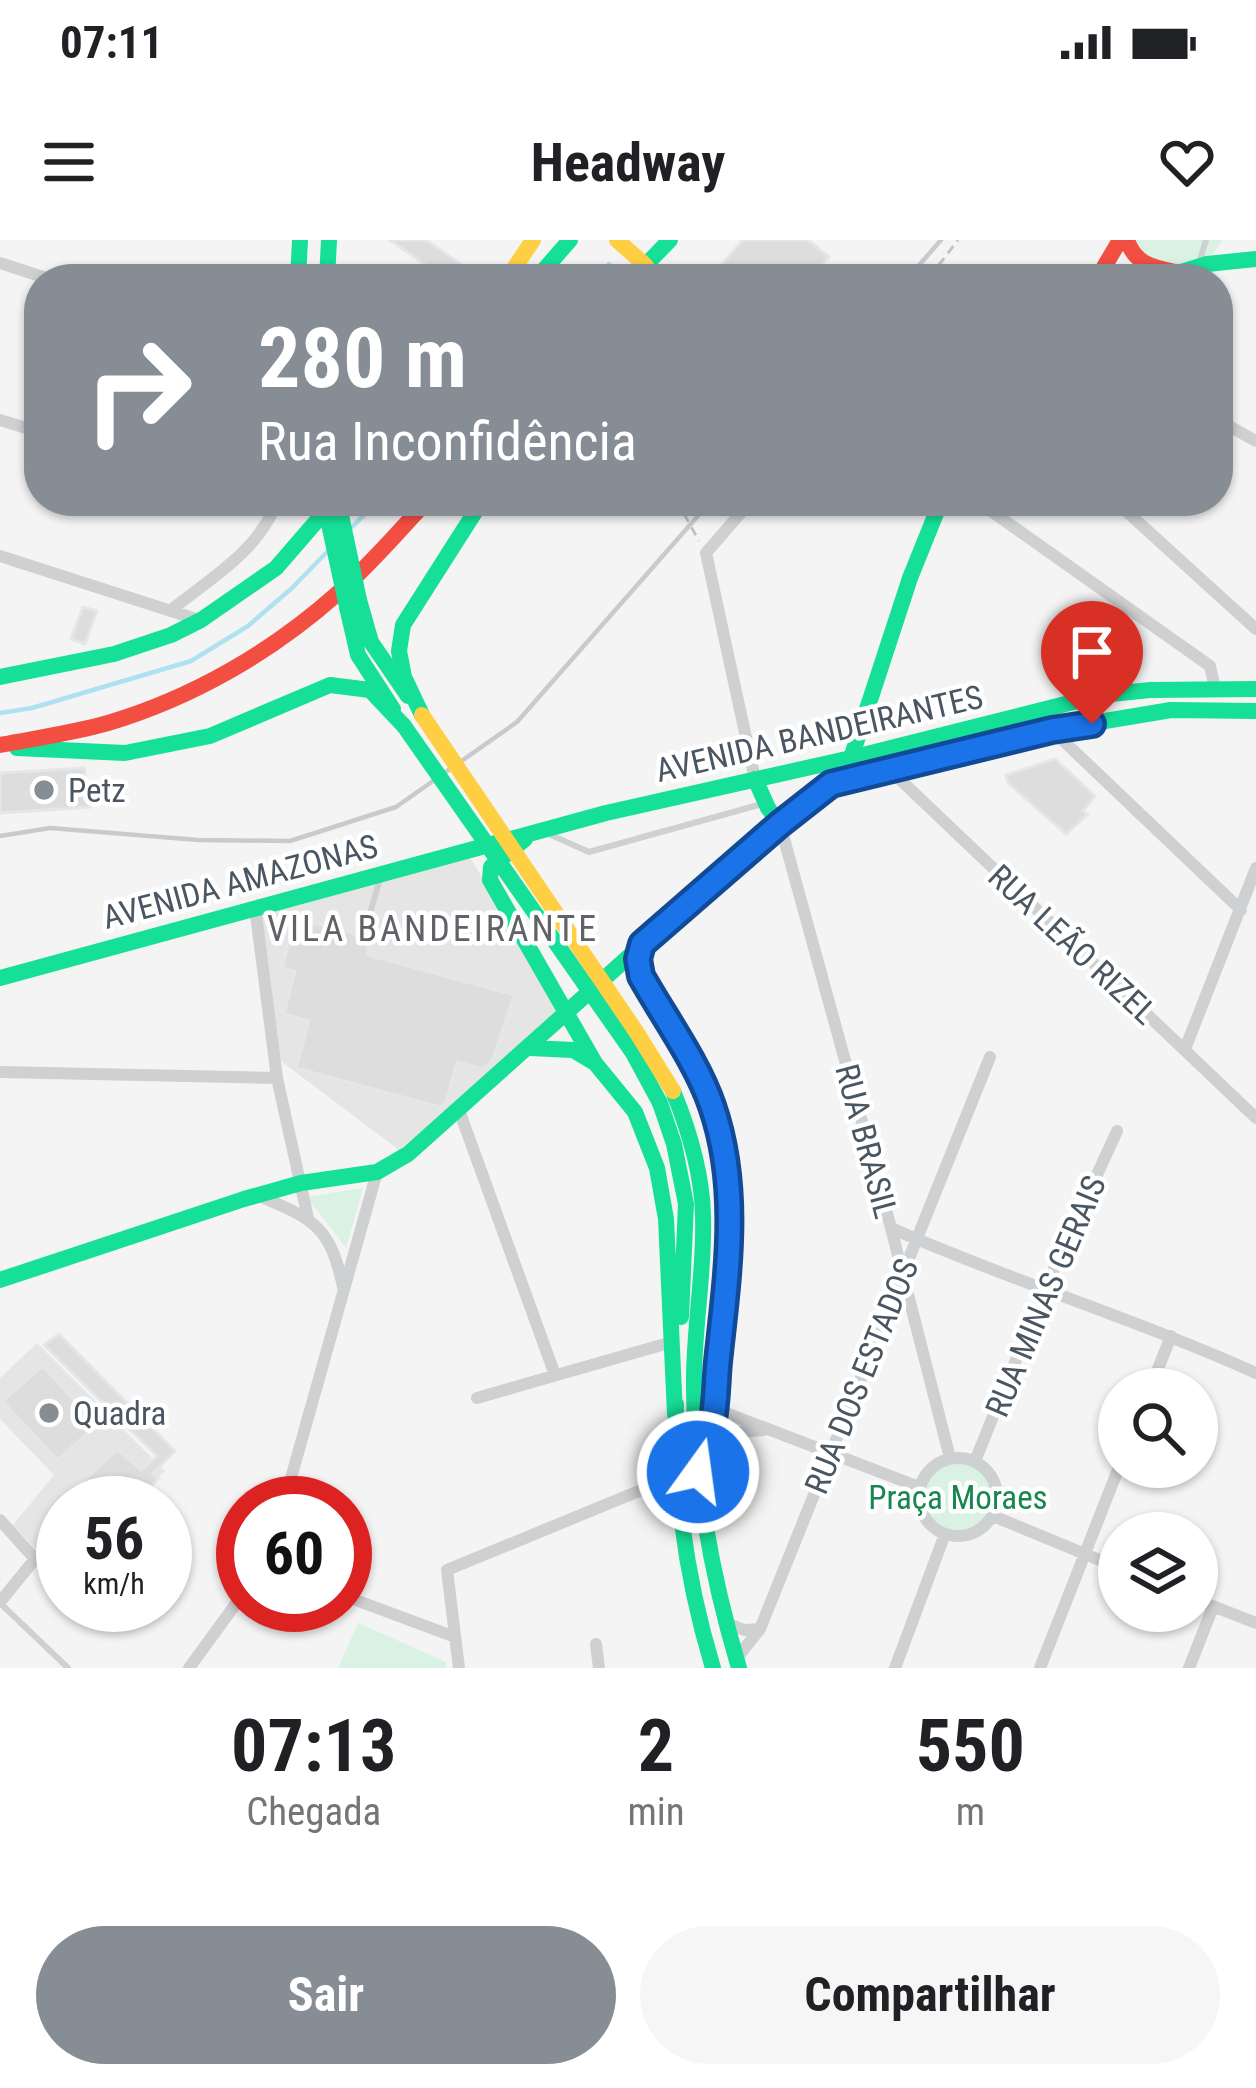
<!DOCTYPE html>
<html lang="pt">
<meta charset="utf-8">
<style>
:root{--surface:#fff;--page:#f6f6f6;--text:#202124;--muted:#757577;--accent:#868d94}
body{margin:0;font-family:"Roboto Condensed",sans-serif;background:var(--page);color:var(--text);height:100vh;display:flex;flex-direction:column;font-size:45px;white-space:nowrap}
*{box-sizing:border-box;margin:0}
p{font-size:39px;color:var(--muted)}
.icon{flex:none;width:66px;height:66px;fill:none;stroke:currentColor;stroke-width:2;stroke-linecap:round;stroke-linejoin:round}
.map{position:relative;height:1428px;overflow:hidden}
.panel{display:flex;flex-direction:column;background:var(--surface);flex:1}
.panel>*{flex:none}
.top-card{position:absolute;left:24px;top:24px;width:1209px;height:252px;border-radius:48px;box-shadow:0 3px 9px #0004;background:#868d94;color:#fff;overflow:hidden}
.fabs{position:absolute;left:1098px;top:1128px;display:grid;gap:24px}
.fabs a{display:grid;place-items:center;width:120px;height:120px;border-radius:50%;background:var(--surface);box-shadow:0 3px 9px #0004;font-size:60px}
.speed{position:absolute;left:36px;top:1236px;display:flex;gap:24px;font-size:60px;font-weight:700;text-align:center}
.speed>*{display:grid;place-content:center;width:156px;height:156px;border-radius:50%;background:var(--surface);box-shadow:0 3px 9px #0004;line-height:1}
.speed small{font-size:30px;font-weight:400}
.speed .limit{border:18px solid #d22;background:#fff;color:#111}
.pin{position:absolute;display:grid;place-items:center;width:102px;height:102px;color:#fff;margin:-123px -51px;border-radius:50% 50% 50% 0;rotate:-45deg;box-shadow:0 0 12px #0007}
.pin .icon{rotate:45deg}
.me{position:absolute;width:132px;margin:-66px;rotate:14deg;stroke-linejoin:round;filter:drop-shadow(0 0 9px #0008)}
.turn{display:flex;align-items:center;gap:42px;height:252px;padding:0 36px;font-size:54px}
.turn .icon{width:156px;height:156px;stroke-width:2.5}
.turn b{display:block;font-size:84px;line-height:102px}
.eta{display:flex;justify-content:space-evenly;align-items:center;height:204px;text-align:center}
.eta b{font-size:72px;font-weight:700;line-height:84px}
.action{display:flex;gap:24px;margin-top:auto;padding:24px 36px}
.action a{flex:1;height:138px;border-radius:72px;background:var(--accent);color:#fff;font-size:48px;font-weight:700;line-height:138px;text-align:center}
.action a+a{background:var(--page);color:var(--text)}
.status{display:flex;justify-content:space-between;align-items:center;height:84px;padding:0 60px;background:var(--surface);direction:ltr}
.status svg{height:33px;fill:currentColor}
header{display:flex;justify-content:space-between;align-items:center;height:156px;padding:0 36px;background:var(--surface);font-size:54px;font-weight:700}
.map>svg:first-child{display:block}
</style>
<div class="status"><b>07:11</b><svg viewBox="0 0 49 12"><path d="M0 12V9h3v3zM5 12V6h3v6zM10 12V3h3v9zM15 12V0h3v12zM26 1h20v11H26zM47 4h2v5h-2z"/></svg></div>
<header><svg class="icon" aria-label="menu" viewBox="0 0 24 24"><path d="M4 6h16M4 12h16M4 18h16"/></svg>Headway<svg class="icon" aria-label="heart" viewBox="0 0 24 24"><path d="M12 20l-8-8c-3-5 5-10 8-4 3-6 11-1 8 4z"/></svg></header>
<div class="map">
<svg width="1256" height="1428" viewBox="0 0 1256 1428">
<rect width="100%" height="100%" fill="#f4f4f4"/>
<!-- education -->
<path fill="#e6e5e6" d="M470,617L561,774L399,910L281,821L260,673Z
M37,1103L165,1231L129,1263H63V1323L55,1330L13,1285L54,1235L0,1179V1138Z"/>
<!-- green -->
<path fill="#d9f2e3" d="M1113,0H1222L1209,21L1142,35Z
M363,948L346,1008L307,957Z
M923 1257a35 35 0 1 1 70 0a35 35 0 1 1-70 0Z
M358,1383L446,1422V1428H338Z"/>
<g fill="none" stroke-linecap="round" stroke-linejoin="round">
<!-- stream -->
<path stroke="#aee2f0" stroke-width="4.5" d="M595,39L609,24
M348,291L378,261
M0,473L32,468L191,421L248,386L292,348L327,312"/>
</g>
<!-- building -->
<path fill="#ddddde" stroke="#e5e6e7" stroke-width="3" d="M390,0H426L482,39H446Z
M743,0H808L829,17L806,39H709Z
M83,367L97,371L85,404L71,399Z
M1055,519L1095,556L1083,571L1088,574L1066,594L1008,543L1006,535Z
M84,528L90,567L0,573V533Z
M295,678L356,694L358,702H367L368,715L514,755L493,819L483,829L457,822L446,862L440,867L296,828L309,781L284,774L295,731L282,728Z
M59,1094L175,1211L153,1234L159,1238L134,1263H63V1308L39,1284L117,1209L141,1230L157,1216L44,1105Z
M43,1126L96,1185L58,1220L2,1161Z"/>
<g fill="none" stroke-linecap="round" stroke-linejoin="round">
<!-- path -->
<path stroke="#bcc7c4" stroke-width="3" stroke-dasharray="9 6" stroke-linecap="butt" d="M935,39V30L958,0
M677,261L699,301"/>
<!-- lane -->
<path stroke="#ced0d2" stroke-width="6" d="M1200,20L1206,0
M551,595L589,612L762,564
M363,696L381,636
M0,1363L68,1428"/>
<!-- street -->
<path stroke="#ced0d2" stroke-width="12" d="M0,23L49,39
M0,180L39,192
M1218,180L1256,201
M255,261L275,267
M751,261L706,313L755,539
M977,261L1210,426L1215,448
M1115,261L1256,389
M0,316L199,380
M171,370C210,339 260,310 277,261
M1052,490L1241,670
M890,530L1256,878
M780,584L891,988L950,1218
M255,667L277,838L308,978
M1185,809L1256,628
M0,832L277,838
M459,870L555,1135
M257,955C313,979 330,985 343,1047
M891,988C1011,1041 1136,1079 1256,1133
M1150,1149L1171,1096
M477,1158L672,1102
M713,1168L919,1247
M919 1257a39 39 0 1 1 78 0a39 39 0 1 1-78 0Z
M975,1221L1044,1051L1117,891
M284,1263L377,932
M993,1276L1119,1328
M0,1280L35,1319L0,1362
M345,1356L455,1397
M1197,1360L1256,1383
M724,1382L744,1390L760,1389
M596,1404L599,1428
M736,1419L760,1389L990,817
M189,1428L243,1354
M459,1428L447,1330L639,1251L698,1231L726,1200L741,1192L764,1190
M895,1428L945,1294
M1040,1428L1119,1227
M1189,1428L1213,1367"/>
<!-- fast -->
<path stroke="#16e098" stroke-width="16" d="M298,39L300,0
M327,39L329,0
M536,39L570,0
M632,39L670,0
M1159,39L1207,24L1256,19
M359,360L371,402L408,456
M347,367L358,415L393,469
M0,437L114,414L171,395L201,380L276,328L334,261
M422,475L404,437L399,411L403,385L482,261
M1081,485L1171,470L1256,471
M17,508L125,513L210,496L330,445L370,450L404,486
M851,518L910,338L941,261
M755,539L768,568L780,584
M525,599L491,627L490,640L595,823L635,872L657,928L666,979L675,1174
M642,704C639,714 638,721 640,731C644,748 658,764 667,779C684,808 703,838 713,870C744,978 724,1093 708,1201L699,1215
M0,738L606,573L851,518L1101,455L1150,450L1256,449
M530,808L573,810L593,822
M673,851C689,890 702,932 703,975C705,1030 694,1085 694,1140C693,1238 711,1334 739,1428
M660,863L674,904L686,964L681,1077
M0,1040L244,959L301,943L377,932L408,914L691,661
M676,1164C674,1254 687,1342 713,1428"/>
<!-- slow -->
<path stroke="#ffcf43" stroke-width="16" d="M617,0L645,25L655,39
M507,39L533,0
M691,661L780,584L831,544L1081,485"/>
<!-- jam -->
<path stroke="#f24e42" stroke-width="16" d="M1127,0C1135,24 1152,27 1175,32
M1097,39L1120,0
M0,505C36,498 73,493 108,483C192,458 272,412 338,353C370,325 398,292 427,261"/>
<!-- rail -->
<path stroke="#c9cacc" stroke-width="4.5" d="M907,39L941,0
M0,596L50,588L198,600L290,601L396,567L517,482L711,261"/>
<!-- fast-bridge -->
<path stroke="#16e098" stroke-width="16" d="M324,261L347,367
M338,261L359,360
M404,486L633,813L660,863"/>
<!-- slow-bridge -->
<path stroke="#ffcf43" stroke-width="16" d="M422,475L637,793L673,851"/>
</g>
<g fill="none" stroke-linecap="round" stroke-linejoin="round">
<defs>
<path id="route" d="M698,1232L695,1219C718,1197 715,1151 718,1122C727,1037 741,949 712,866C697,822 664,777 641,736L638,719L642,704L780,584L831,544L1052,490L1092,484"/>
</defs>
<!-- route casing -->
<use href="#route" stroke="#114b97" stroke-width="30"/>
<!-- route -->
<use href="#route" stroke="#1a73e8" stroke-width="21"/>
</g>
<!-- markers -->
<g fill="#868d94" stroke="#fff" stroke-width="4.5">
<circle cx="44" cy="550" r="12"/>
<circle cx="49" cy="1173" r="12"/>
</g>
<g text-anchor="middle" stroke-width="9" stroke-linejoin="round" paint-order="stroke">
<!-- street labels -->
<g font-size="33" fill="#4a5661" stroke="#fff">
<text transform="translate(819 493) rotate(-13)" y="12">AVENIDA BANDEIRANTES</text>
<text transform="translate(240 641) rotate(-15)" y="12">AVENIDA AMAZONAS</text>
<text transform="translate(1073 704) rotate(43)" y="12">RUA LEÃO RIZEL</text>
<text transform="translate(867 901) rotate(75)" y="12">RUA BRASIL</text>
<text transform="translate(1045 1056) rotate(-67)" y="12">RUA MINAS GERAIS</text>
<text transform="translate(861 1136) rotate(-68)" y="12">RUA DOS ESTADOS</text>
</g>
<!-- poi labels -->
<g font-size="33" fill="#4a5661" stroke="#fff" text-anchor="start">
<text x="68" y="562">Petz</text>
<text x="73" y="1185">Quadra</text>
</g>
<!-- park labels -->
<g font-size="33" fill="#17864f" stroke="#fff">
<text x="958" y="1269">Praça Moraes</text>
</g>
<!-- neighbourhood labels -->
<g font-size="36" letter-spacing="3" fill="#5f6368" stroke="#fff">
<text x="433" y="701">VILA BANDEIRANTE</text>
</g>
</g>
</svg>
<div class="fabs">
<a><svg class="icon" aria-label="search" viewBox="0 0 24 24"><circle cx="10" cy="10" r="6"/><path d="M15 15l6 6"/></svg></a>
<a><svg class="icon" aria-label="layers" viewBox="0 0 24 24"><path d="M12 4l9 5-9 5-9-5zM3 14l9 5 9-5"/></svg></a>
</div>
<div class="speed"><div>56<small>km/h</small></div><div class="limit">60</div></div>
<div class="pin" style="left:1092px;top:484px;background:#d93025"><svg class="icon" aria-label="arrive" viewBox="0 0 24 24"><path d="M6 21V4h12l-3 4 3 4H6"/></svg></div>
<svg class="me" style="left:698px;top:1232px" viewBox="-20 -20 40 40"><circle r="17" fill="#1a73e8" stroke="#fff" stroke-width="3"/><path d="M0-11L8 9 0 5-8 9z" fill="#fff"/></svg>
<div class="top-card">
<div class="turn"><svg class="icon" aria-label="right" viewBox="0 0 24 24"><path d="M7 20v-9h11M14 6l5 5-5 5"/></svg><div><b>280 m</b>Rua Inconfidência</div></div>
</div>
</div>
<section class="panel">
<div class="eta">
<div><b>07:13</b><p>Chegada</p></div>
<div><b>2</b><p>min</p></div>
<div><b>550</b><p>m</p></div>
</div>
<div class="action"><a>Sair</a><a>Compartilhar</a></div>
</section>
